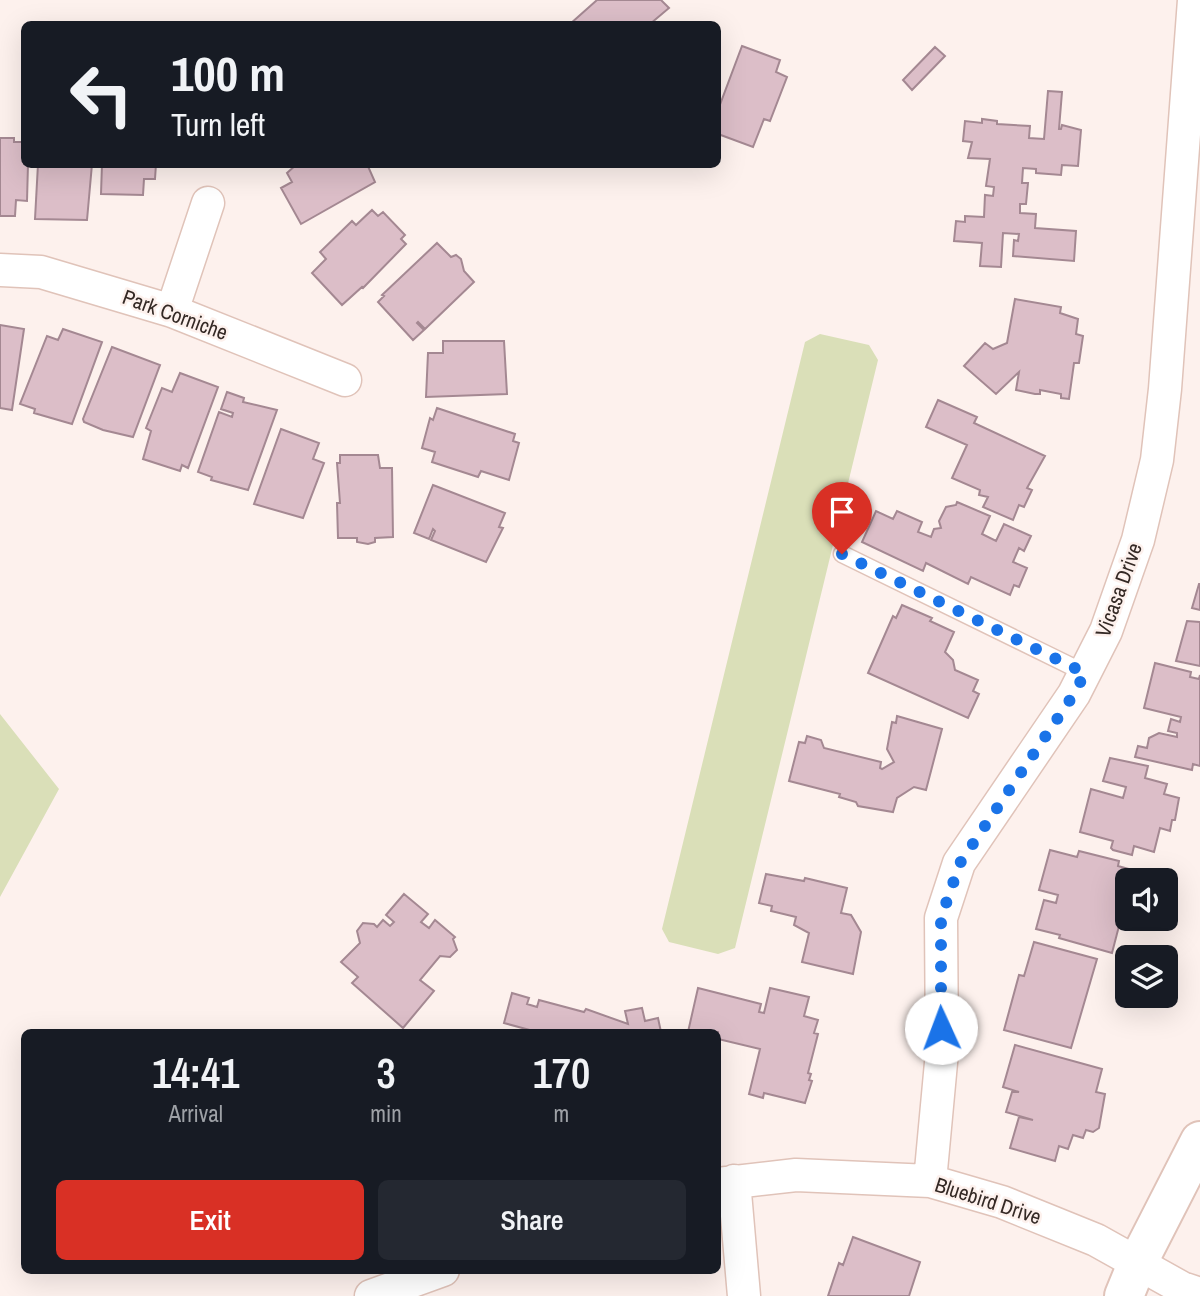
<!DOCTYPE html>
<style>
:root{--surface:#171b24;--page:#242831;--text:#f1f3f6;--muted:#9ea1a6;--accent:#d93025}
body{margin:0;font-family:"Archivo Narrow",sans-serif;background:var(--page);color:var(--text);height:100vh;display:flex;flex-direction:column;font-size:26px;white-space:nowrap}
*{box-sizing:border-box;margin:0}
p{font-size:23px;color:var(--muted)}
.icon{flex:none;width:38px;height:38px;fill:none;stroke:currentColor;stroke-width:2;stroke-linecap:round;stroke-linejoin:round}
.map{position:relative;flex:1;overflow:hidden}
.details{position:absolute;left:21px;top:1029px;width:700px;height:245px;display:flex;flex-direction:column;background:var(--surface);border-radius:10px;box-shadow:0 7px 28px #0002}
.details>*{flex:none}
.hud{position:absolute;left:21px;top:21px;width:700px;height:147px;border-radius:10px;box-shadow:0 7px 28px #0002;background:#171b24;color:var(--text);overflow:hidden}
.controls{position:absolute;left:1115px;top:868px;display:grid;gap:14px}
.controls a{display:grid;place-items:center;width:63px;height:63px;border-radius:10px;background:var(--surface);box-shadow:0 7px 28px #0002;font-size:35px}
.pin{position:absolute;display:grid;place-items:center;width:60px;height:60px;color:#fff;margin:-72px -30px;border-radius:50% 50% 50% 0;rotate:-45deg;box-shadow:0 0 7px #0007}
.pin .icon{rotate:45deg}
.me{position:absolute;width:77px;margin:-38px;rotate:358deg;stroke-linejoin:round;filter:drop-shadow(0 0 5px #0008)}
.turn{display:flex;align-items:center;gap:24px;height:147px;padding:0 35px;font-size:32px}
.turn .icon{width:91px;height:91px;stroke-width:2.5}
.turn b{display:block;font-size:49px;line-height:60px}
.eta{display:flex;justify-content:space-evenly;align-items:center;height:119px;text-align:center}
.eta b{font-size:42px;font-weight:600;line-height:49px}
.primary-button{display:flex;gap:14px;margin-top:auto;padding:14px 35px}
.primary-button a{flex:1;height:80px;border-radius:10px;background:var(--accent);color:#fff;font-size:28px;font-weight:600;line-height:80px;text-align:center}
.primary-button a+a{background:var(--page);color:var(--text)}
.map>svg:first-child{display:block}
</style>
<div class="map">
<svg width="1200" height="1296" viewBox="0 0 1200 1296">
<rect width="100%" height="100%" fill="#fdf1ed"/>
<!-- green -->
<path fill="#dadfb8" d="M820,334L869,345L878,360L735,948L718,954L669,942L662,929L805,342Z
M0,714L59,789L0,897Z"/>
<!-- building -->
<path fill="#dcbec8" stroke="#a48892" stroke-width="2" d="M597,0H661L669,8L650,24H570Z
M742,46L780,60L776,72L787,77L770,121L764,119L753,147L718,134V110Z
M935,47L945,56L912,90L903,80Z
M1048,91L1062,92L1059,129H1061L1062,125L1081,130L1078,166L1062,165L1061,175L1036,173V169L1023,168L1022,183H1028L1026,204H1020V213L1036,214L1035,228L1076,231L1074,261L1013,256L1014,240L1018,241L1019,234L1003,233L1001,267L980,266L982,243L954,241L956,221L965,222V216L984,217L985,195L993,196L994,187L986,186L990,159L968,158L972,142L963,141L965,121L982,123V119L997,121V124L1030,126L1029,138L1044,139Z
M0,138H14V142H24V164H28L27,201L16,200L15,216H0Z
M38,164H92L87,220L35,219Z
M102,164H156L155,179H144L143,195L101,194Z
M297,164H367L375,182L301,224L281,188L292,182L287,173Z
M372,210L378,216L383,212L405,235L401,239L406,244L363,288L362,287L342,305L312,273L326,259L320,252L352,221L356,225Z
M437,243L451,257L456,255L461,259L464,271L474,282L425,329L418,322L417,323L424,330L413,340L378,302L384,296L382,295Z
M1015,299L1061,307L1060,313L1078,319L1076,334L1083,336L1079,363H1074L1069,399L1061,398V394L1040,390V394H1035L1016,390L1019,372L996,394L964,366L985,343L993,349L1007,343Z
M0,325L24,329L12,410L0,408Z
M63,329L102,342L72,424L34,413L35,409L20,404L47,336L58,340Z
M443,341H504L507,394L426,397L428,353H443Z
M112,347L160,365L133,437L103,430L84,422L83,419Z
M180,373L218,387L188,468L182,465L180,471L143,459L151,431L146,428L162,388L172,392Z
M227,392L244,398L243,402L277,410L248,490L211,480L212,477L198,472L219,412L232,417L233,413L221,409Z
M938,400L977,417L974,423L1045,456L1027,488L1032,490L1024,507L1019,505L1013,520L983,507L988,497L979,495L980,490L952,478L967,445L926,427Z
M437,408L515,434L513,441L519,443L509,480L481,471L478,477L432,462L435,452L422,448L430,418L433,420Z
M281,429L319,443L313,459L324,463L303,518L254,504Z
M340,455H378L380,468H392L393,537L375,538V542L368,544L357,542V538H338L337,503H340L337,463H340Z
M433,485L505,513L499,527L503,528L486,562L431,540L435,531L433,529L429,539L414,533Z
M957,502L990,516L982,534L996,541L1004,524L1031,536L1024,551L1019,548L1013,562L1027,568L1019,587L1014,585L1010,595L971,577L968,584L926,563L923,571L862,542L876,511L893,519L897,511L922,522L918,532L931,537L934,529L941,528L939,521L946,507L956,505Z
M1199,584H1200V610L1192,608Z
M902,605L932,618L930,621L954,632L945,652L953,660L955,670L978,680L973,691L979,694L968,718L868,673L893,616L896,618Z
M1187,621L1200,622V666L1176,661Z
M1155,663L1191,672L1190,677L1199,679L1200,675V766L1193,764L1192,770L1135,757L1138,746L1147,748L1149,738L1159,733L1177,737V733L1168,731L1171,719L1180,722L1181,717L1144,708Z
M897,716L942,729L926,790L914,787L897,798L893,812L858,806L856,802L839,797L840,794L789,781L799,742L805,743L807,736L821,740L824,748L881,762L880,768L882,769L894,762L887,749L892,722L896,723Z
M1110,758L1148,766L1145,778L1167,784L1164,794L1179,798L1175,820H1172L1170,831L1160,828L1154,852L1134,846L1132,855L1113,850L1111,848L1113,841L1080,832L1091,789L1123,798L1126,787L1103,781Z
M1050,850L1077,857L1079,851L1119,861L1118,866L1143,873L1141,880H1127V919H1132L1130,929L1119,926L1112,953L1059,938L1060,935L1036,929L1044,900L1056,903L1058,895L1039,890Z
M766,874L804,881L805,878L847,888L841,913L851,915L861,932L853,974L802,962L809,933L794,925L796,917L771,911L772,906L759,903Z
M404,894L428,914L421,922L429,928L435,920L455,937L453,939L457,950L450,957L440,956L420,980L434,991L403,1028L352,983L358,977L341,962L360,943L357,931L363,923L374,924L377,927L383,920L390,926L394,922L386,915Z
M1034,942L1097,959L1071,1048L1004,1030L1019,975L1024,976Z
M698,988L761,1004L759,1012L764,1013L770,988L809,997L804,1016L818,1020L814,1033L818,1034L808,1073L811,1074L809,1080L812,1081L805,1103L764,1093L763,1098L749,1094L760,1049L718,1039V1032H688Z
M512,993L529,998L527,1004L537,1007L539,1000L584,1012L586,1009L628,1024L625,1011L642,1008L645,1021L658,1018L661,1032H537L504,1023Z
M1015,1045L1102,1069L1096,1092L1105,1094L1099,1128L1093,1132L1086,1130L1083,1138L1073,1135L1068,1149L1059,1146L1055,1161L1010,1148L1019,1117L1033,1120L1006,1112L1012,1092H1019L1003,1087Z
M853,1237L920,1262L909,1296H828L839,1263L843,1265Z"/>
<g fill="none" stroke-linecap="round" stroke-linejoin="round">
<defs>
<path id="service" d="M842,554L1085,673"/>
<path id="minor" d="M0,270L41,272L172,311L345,380
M172,311L208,203
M734,1181L744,1296
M930,1181L942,1052L941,918L959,863L1074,694L1106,631L1138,540L1157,460L1165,389L1194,0
M718,1184L796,1175L930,1181L1002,1202L1096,1240L1182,1288L1200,1294
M371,1296L443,1270"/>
<path id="tertiary" d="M1124,1296L1137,1264L1200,1141"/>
</defs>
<!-- service casing -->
<use href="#service" stroke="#e0c3b9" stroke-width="19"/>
<!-- minor casing -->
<use href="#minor" stroke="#e0c3b9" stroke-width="35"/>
<!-- tertiary casing -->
<use href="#tertiary" stroke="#e0c3b9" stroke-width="42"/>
<!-- service -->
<use href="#service" stroke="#fff" stroke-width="16"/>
<!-- minor -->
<use href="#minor" stroke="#fff" stroke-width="32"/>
<!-- tertiary -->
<use href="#tertiary" stroke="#fff" stroke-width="38"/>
</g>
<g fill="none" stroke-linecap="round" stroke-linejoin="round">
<!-- route -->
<path stroke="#1a73e8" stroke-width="12" stroke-dasharray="0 21.6" d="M842,554L1085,673L1074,694L960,863L941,918V1028"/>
</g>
<g text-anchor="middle" stroke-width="5" stroke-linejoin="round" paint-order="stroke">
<!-- street labels -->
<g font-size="21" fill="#342925" stroke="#fdf1ed">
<text transform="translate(175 315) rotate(20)" y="7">Park Corniche</text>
<text transform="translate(1119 590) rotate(-70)" y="7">Vicasa Drive</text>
<text transform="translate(988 1201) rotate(18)" y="7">Bluebird Drive</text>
</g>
</g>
</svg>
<div class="controls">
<a><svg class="icon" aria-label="sound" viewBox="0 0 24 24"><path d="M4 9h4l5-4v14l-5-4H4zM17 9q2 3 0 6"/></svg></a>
<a><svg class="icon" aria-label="layers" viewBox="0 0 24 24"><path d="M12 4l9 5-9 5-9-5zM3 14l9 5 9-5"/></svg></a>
</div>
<div class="pin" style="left:842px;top:554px;background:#d93025"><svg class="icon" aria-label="arrive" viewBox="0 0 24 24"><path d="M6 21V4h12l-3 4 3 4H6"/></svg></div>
<svg class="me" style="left:941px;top:1028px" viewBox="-20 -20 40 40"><circle r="19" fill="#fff"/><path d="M0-13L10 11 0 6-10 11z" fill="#1a73e8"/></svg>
<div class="hud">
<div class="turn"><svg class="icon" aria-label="left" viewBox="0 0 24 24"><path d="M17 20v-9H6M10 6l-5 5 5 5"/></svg><div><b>100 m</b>Turn left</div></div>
</div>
<section class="details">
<div class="eta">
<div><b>14:41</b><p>Arrival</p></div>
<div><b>3</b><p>min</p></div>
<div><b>170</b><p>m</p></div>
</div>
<div class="primary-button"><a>Exit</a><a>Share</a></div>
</section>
</div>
